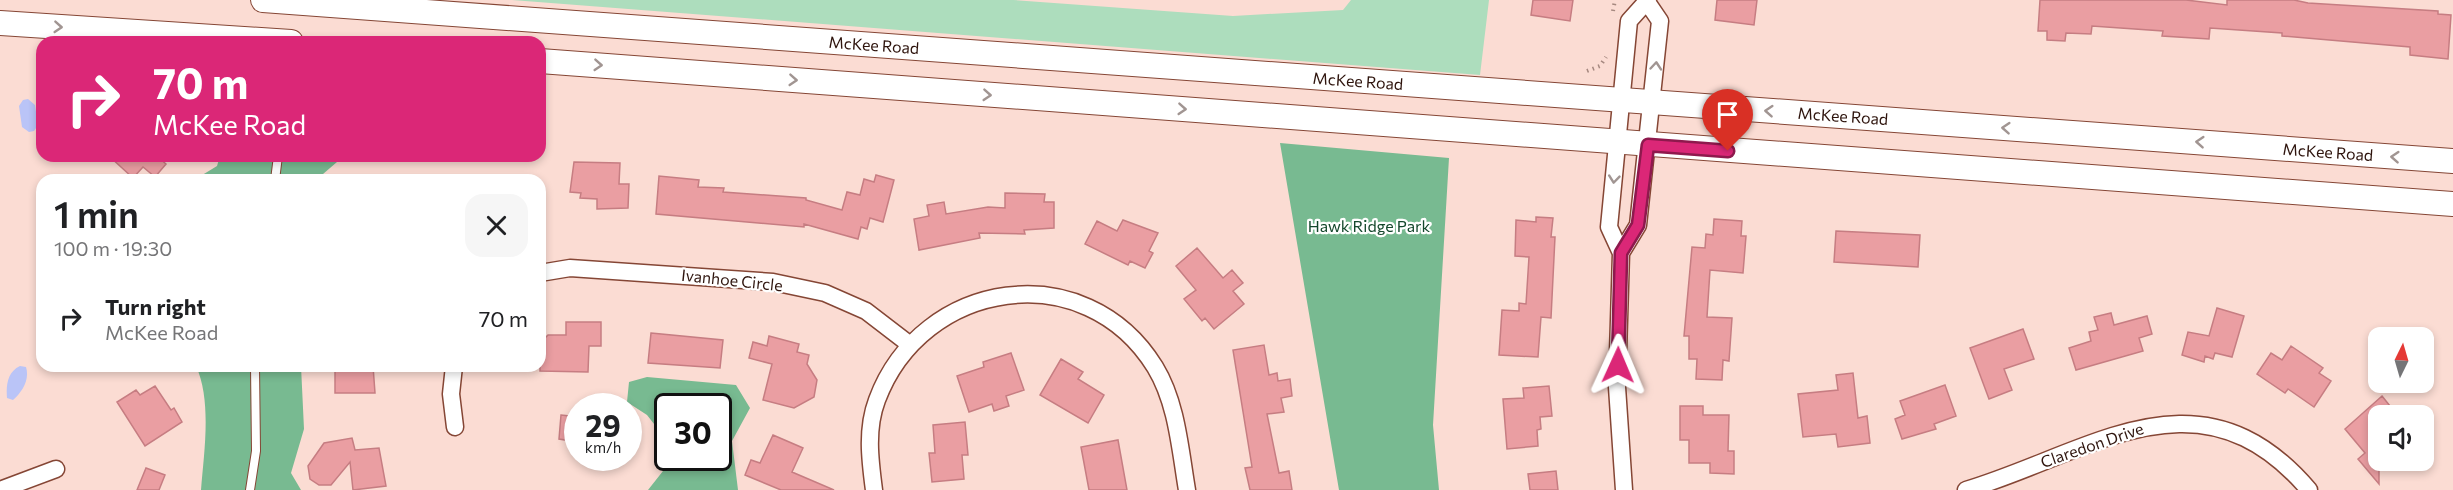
<!DOCTYPE html>
<meta charset="utf-8">
<style>
:root{--surface:#fff;--page:#f6f6f6;--text:#202124;--muted:#757577}
body{margin:0;font-family:Commissioner,sans-serif;background:var(--page);color:var(--text);height:100vh;display:flex;flex-direction:column;font-size:22px;white-space:nowrap}
*{box-sizing:border-box;margin:0}
p{font-size:20px;color:var(--muted)}
.icon{flex:none;width:33px;height:33px;fill:none;stroke:currentColor;stroke-width:2;stroke-linecap:round;stroke-linejoin:round}
.map{position:relative;flex:1;overflow:hidden}
.sheet{position:absolute;left:36px;top:174px;width:510px;height:198px;display:flex;flex-direction:column;background:var(--surface);border-radius:18px;box-shadow:0 3px 9px #0003}
.sheet>*{flex:none}
.top-card{position:absolute;left:36px;top:36px;width:510px;height:126px;border-radius:18px;box-shadow:0 3px 9px #0003;background:#db2777;color:#fff;overflow:hidden}
.needle{width:39px;rotate:5deg}
.controls{position:absolute;left:2368px;top:327px;display:grid;gap:12px}
.controls a{display:grid;place-items:center;width:66px;height:66px;border-radius:12px;background:var(--surface);box-shadow:0 3px 9px #0003;font-size:30px}
.speed{position:absolute;left:564px;top:393px;display:flex;gap:12px;font-size:30px;font-weight:700;text-align:center}
.speed>*{display:grid;place-content:center;width:78px;height:78px;border-radius:50%;background:var(--surface);box-shadow:0 3px 9px #0003;line-height:1}
.speed small{font-size:15px;font-weight:400}
.speed .limit{border:3px solid #111;border-radius:9px;background:#fff;color:#111}
.pin{position:absolute;display:grid;place-items:center;width:51px;height:51px;color:#fff;margin:-62px -26px;border-radius:50% 50% 50% 0;rotate:-45deg;box-shadow:0 0 6px #0007}
.pin .icon{rotate:45deg}
.me{position:absolute;width:66px;margin:-33px;rotate:1deg;stroke-linejoin:round;filter:drop-shadow(0 0 4px #0008)}
.turn{display:flex;align-items:center;gap:21px;height:126px;padding:0 18px;font-size:27px}
.turn .icon{width:78px;height:78px;stroke-width:2.5}
.turn b{display:block;font-size:42px;line-height:51px}
.round{display:grid;place-items:center;flex:none;width:63px;height:63px;border-radius:18px;background:var(--page)}
.summary{display:flex;align-items:center;justify-content:space-between;height:102px;padding:0 18px}
h1{font-size:36px;font-weight:600;line-height:45px}
ul{padding:0;list-style:none}
li{display:flex;align-items:center;gap:18px;height:84px;padding:0 18px}
li div{flex:1}
li b{display:block;font-size:22px}
li em{font-style:normal}
.map>svg:first-child{display:block}
</style>
<div class="map">
<svg width="2453" height="490" viewBox="0 0 2453 490">
<rect width="100%" height="100%" fill="#fbdcd3"/>
<!-- green -->
<path fill="#adddbd" d="M512,0H1013L1233,16L1343,10L1351,0H1489L1480,75Z"/>
<!-- forest -->
<path fill="#78ba91" fill-rule="evenodd" d="M1280,143L1449,158L1433,425L1439,490H1339Z
M220,156H344L316,180H194L217,166Z
M196,366H301L304,429L291,473L301,490H201C204,452 212,401 196,366Z
M647,377L736,385L750,408L732,441L738,490H648L663,471L665,438L647,415L627,402L629,382ZM668,406H718V458H668Z"/>
<!-- water -->
<path fill="#bac4f7" d="M28,99L35,105L38,125L34,131L29,132L22,127L19,106L23,100Z
M20,366L26,367C30,380 22,392 13,400L7,398C6,386 7,372 20,366Z"/>
<!-- building -->
<path fill="#ea9ea2" stroke="#c67d82" stroke-width="1.5" d="M1533,0H1573L1570,21L1531,15Z
M1717,0H1757L1754,25L1715,20Z
M2040,0H2186L2227,5V0H2294L2308,3L2438,11V14L2451,15L2448,59L2410,55V47L2282,36V33L2210,28L2209,39L2162,36L2163,31L2092,26L2091,34L2066,33L2065,41L2047,40V31H2038Z
M109,156H157L166,164L155,177L143,167L133,178Z
M574,162L620,163L619,184H629L628,208L597,209V199L580,198L581,193L570,192Z
M876,175L894,180L883,222L870,218L867,229L861,227L858,239L804,224V227L656,214L659,176L699,180L698,187L724,188L723,192L806,198V200L842,210L847,192L860,195L864,179L874,182Z
M1005,193L1045,194L1044,202H1054V228L1024,230L1025,234L979,233L980,238L919,250L914,219L929,216L927,205L944,202L946,214L988,207L1005,208Z
M1536,217L1553,218L1551,237H1555L1551,318L1541,317L1538,357L1499,355L1502,310L1519,311V303L1526,304L1529,257L1515,256L1516,220L1536,222Z
M1714,219L1742,221L1741,236H1746L1743,273L1710,270L1707,317L1732,318L1729,361L1723,360L1722,380L1696,379L1697,359H1689V336H1684L1692,247L1705,248L1706,234L1713,235Z
M1123,220L1158,233L1149,251L1153,253L1145,268L1130,261L1128,265L1085,244L1097,221L1117,231Z
M1836,231L1920,235L1918,267L1834,262Z
M1197,248L1223,278L1232,270L1243,283L1233,291L1244,304L1214,329L1205,318L1202,321L1184,299L1196,290L1176,266Z
M2217,308L2244,316L2232,357L2215,353L2213,359L2205,356L2204,362L2182,355L2188,332L2209,336Z
M2111,313L2114,325L2147,316L2152,334L2139,338L2143,351L2076,370L2069,348L2091,341L2089,332L2098,330L2094,317Z
M566,322H601V346H589L588,372L540,371V343L548,335H566Z
M2023,329L2034,359L2004,369L2012,390L1989,399L1970,348Z
M651,333L723,340L720,368L648,363Z
M769,336L799,344L797,352L809,355L807,364L817,380L814,397L794,408L763,400L772,364L749,358L753,342L767,346Z
M1264,345L1269,375L1277,373L1278,381L1290,379L1292,396L1281,398L1284,412L1267,414L1279,473L1289,471L1292,490H1250L1245,468L1252,467L1233,350Z
M2291,346L2323,368L2319,373L2331,381L2314,407L2288,389L2285,393L2257,374L2271,353L2282,360Z
M1011,353L1024,390L1006,396L1009,406L994,411L992,404L969,412L957,376L984,367L983,362Z
M1061,359L1083,372L1078,379L1104,395L1088,423L1040,395Z
M335,366H373L375,393H335Z
M1853,373L1858,418L1867,416L1870,443L1838,447L1836,434L1803,437L1798,394L1838,390L1836,375Z
M1945,385L1956,416L1934,424L1936,429L1902,439L1895,419L1905,415L1900,401Z
M155,386L171,410L174,408L182,422L145,446L117,402L136,390L140,395Z
M1549,386L1552,416L1540,417L1541,429L1537,430L1538,446L1507,449L1503,399L1524,398L1523,388Z
M2382,396L2398,416H2379V484L2358,459L2365,453L2345,429Z
M1680,406H1703V415H1729L1728,451H1734V474L1710,473V463H1689V440H1680Z
M561,415L578,417V442L559,439Z
M965,422L968,455H962L964,479L932,482L929,453H935L933,425Z
M773,435L803,448L792,472L834,490H781L745,475L751,460L760,463Z
M352,438L355,450L379,448L386,486L353,490L350,462L331,485H319L310,479L308,466L324,443Z
M1118,440L1127,490H1089L1081,447Z
M146,468L165,475L159,490H137Z
M1556,471L1558,490H1530L1528,474Z"/>
<g fill="none" stroke-linecap="round" stroke-linejoin="round">
<defs>
<path id="lane" d="M275,180L278,156
M250,490L256,451L255,366"/>
<path id="street" d="M1621,253L1638,225L1660,21L1647,2
M540,273L570,268L773,282L825,293L866,311L909,344
M454,366L451,394L455,427
M0,490L56,469
M874,490C870,460 866,429 877,400C922,279 1085,254 1155,367C1177,403 1180,449 1187,490
M1624,490L1617,387L1621,253L1609,227L1629,21L1648,0
M1966,490C2090,453 2200,362 2309,490"/>
<path id="secondary" d="M263,0L2453,161
M0,23L291,42
M540,61L2453,204"/>
</defs>
<!-- lane casing -->
<use href="#lane" stroke="#854635" stroke-width="10"/>
<!-- street casing -->
<use href="#street" stroke="#854635" stroke-width="19"/>
<!-- secondary casing -->
<use href="#secondary" stroke="#854635" stroke-width="26"/>
<!-- path -->
<path stroke="#a68980" stroke-width="4" stroke-dasharray="1.5 4.5" stroke-linecap="butt" d="M1613,11L1615,0
M1587,71L1600,66L1606,57"/>
<!-- lane -->
<use href="#lane" stroke="#fff" stroke-width="8"/>
<!-- street -->
<use href="#street" stroke="#fff" stroke-width="16"/>
<!-- secondary -->
<use href="#secondary" stroke="#fff" stroke-width="24"/>
</g>
<!-- one-way arrows -->
<defs><path id="oneway-chevron" d="M-2-3.5L2.5 0L-2 3.5" fill="none" stroke-width="1.6" stroke-linecap="round" stroke-linejoin="round" transform="scale(1.5)"/></defs>
<g stroke="#a19592">
<use href="#oneway-chevron" transform="translate(58 27) rotate(4)"/>
<use href="#oneway-chevron" transform="translate(598 65) rotate(4)"/>
<use href="#oneway-chevron" transform="translate(1656 66) rotate(-85)"/>
<use href="#oneway-chevron" transform="translate(793 80) rotate(4)"/>
<use href="#oneway-chevron" transform="translate(987 95) rotate(4)"/>
<use href="#oneway-chevron" transform="translate(1182 109) rotate(4)"/>
<use href="#oneway-chevron" transform="translate(1769 111) rotate(-176)"/>
<use href="#oneway-chevron" transform="translate(2006 128) rotate(-176)"/>
<use href="#oneway-chevron" transform="translate(2200 142) rotate(-176)"/>
<use href="#oneway-chevron" transform="translate(2395 157) rotate(-176)"/>
<use href="#oneway-chevron" transform="translate(1614 179) rotate(96)"/>
</g>
<g fill="none" stroke-linecap="round" stroke-linejoin="round">
<defs>
<path id="route" d="M1618,365L1621,253L1638,225L1648,145L1728,151"/>
</defs>
<!-- route casing -->
<use href="#route" stroke="#8e194d" stroke-width="15"/>
<!-- route -->
<use href="#route" stroke="#db2777" stroke-width="10"/>
</g>
<g text-anchor="middle" stroke-width="4.5" stroke-linejoin="round" paint-order="stroke">
<!-- street labels -->
<g font-size="16" fill="#2e140d" stroke="#fff">
<text transform="translate(874 45) rotate(4)" y="6">McKee Road</text>
<text transform="translate(1358 81) rotate(4)" y="6">McKee Road</text>
<text transform="translate(1843 116) rotate(4)" y="6">McKee Road</text>
<text transform="translate(2328 152) rotate(4)" y="6">McKee Road</text>
<text transform="translate(732 280) rotate(6)" y="6">Ivanhoe Circle</text>
<text transform="translate(2092 445) rotate(-19)" y="6">Claredon Drive</text>
</g>
<!-- park labels -->
<g font-size="16" fill="#13472b" stroke="#fff">
<text x="1369" y="232">Hawk Ridge Park</text>
</g>
</g>
</svg>
<div class="controls">
<a><svg class="needle" viewBox="-14 -14 28 28"><path d="M0-13l5 13h-10z" fill="#e53935"/><path d="M0 13l5-13h-10z" fill="#757577"/></svg></a>
<a><svg class="icon" aria-label="sound" viewBox="0 0 24 24"><path d="M4 9h4l5-4v14l-5-4H4zM17 9q2 3 0 6"/></svg></a>
</div>
<div class="speed"><div>29<small>km/h</small></div><div class="limit">30</div></div>
<div class="pin" style="left:1728px;top:151px;background:#d93025"><svg class="icon" aria-label="arrive" viewBox="0 0 24 24"><path d="M6 21V4h12l-3 4 3 4H6"/></svg></div>
<svg class="me" style="left:1618px;top:365px" viewBox="-20 -20 40 40"><path d="M0-17L14 15 0 8-14 15z" fill="#db2777" stroke="#fff" stroke-width="4"/></svg>
<div class="top-card">
<div class="turn"><svg class="icon" aria-label="right" viewBox="0 0 24 24"><path d="M7 20v-9h11M14 6l5 5-5 5"/></svg><div><b>70 m</b>McKee Road</div></div>
</div>
<section class="sheet">
<div class="summary"><div><h1>1 min</h1><p>100 m · 19:30</p></div><a class="round"><svg class="icon" aria-label="close" viewBox="0 0 24 24"><path d="M6 6l12 12M18 6L6 18"/></svg></a></div>
<ul>
<li><svg class="icon" aria-label="right" viewBox="0 0 24 24"><path d="M7 20v-9h11M14 6l5 5-5 5"/></svg><div><b>Turn right</b><p>McKee Road</p></div><em>70 m</em></li>
</ul>
</section>
</div>
